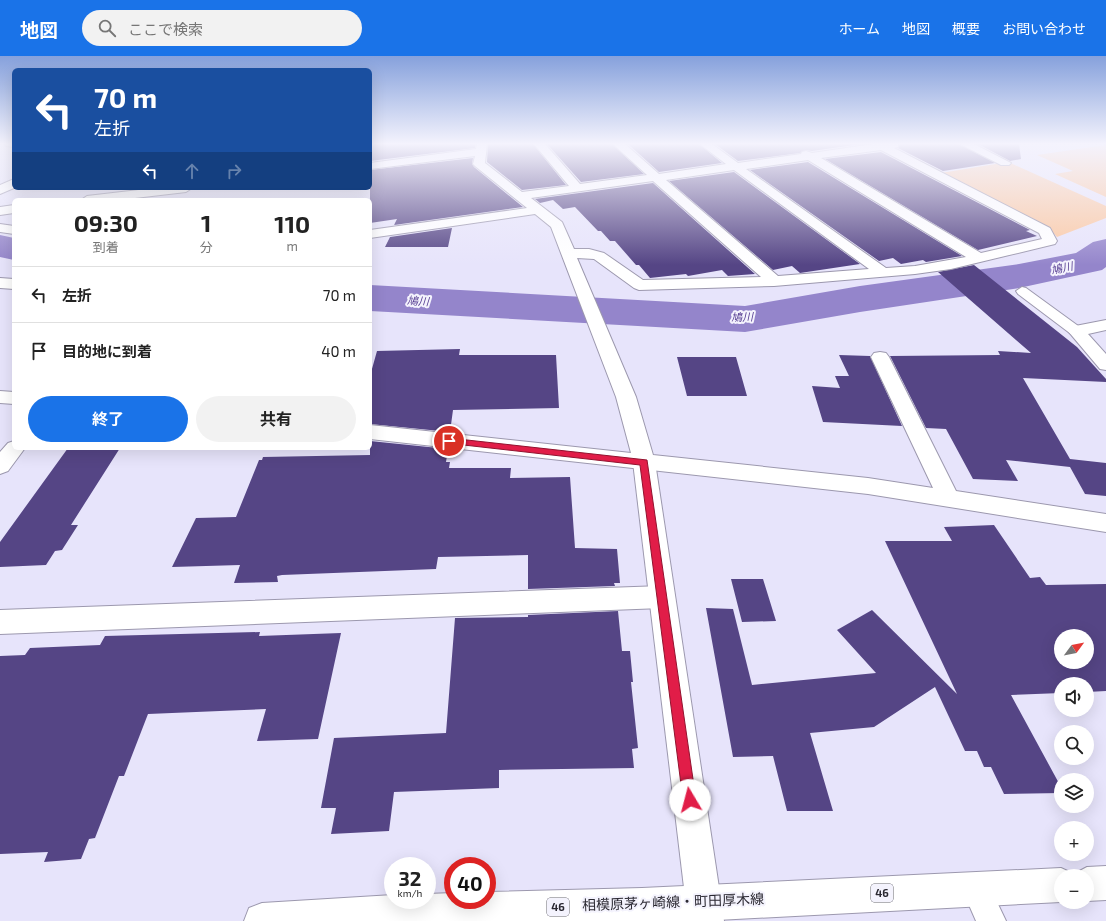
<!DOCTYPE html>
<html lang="ja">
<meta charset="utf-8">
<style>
:root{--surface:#fff;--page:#f2f2f2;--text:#222;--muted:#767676;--line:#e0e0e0;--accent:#1a73e8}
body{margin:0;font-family:"Exo 2","Noto Sans JP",sans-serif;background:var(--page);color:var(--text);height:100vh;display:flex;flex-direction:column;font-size:15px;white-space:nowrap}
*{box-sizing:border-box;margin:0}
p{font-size:13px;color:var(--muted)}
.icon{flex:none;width:22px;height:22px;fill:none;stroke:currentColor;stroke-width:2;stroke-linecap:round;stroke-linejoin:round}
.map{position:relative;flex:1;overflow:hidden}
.side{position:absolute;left:12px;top:142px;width:360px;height:252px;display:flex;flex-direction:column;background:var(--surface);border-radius:6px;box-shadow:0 4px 16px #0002}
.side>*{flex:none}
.guide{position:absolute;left:12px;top:12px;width:360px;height:122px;border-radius:6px;box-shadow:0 4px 16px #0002;background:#1a4fa0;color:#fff;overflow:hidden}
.needle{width:26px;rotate:58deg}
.buttons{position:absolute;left:1054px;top:573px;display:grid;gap:8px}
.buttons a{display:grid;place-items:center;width:40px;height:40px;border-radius:50%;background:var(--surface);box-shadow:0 4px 16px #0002;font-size:20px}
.speed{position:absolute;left:384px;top:801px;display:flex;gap:8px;font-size:20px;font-weight:700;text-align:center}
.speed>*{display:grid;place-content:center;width:52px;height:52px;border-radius:50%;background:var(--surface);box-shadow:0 4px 16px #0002;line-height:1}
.speed small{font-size:10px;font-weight:400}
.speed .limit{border:6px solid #d22;background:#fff;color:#111}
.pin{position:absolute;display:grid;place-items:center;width:34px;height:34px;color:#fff;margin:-17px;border:2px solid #fff;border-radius:50%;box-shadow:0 1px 4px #0007}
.me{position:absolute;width:44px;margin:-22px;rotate:352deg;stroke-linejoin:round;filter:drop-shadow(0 0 3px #0008)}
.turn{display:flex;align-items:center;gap:14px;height:84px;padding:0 16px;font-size:18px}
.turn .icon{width:52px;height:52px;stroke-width:2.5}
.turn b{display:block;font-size:28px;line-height:34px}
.lanes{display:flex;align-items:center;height:38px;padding:0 16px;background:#0003;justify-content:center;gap:20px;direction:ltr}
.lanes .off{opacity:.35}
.eta{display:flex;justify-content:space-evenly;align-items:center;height:68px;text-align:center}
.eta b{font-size:24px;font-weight:700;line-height:28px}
.cta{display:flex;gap:8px;margin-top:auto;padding:8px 16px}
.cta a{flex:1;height:46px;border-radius:24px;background:var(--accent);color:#fff;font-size:16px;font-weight:700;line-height:46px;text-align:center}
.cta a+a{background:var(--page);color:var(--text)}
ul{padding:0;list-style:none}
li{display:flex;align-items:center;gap:12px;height:56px;padding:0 16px;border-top:1px solid var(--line)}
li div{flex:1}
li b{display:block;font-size:15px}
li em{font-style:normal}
header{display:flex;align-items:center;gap:24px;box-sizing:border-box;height:56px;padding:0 20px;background:var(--accent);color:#fff}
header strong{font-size:19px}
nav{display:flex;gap:22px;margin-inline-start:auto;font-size:14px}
.search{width:280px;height:36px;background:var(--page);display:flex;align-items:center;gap:10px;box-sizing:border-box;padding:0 14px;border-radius:22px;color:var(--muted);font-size:15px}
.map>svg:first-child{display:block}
</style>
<header>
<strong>地図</strong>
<div class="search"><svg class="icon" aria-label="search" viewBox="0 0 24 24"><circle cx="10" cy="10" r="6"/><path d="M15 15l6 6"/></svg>ここで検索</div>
<nav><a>ホーム</a><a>地図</a><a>概要</a><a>お問い合わせ</a></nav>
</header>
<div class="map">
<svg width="1106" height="865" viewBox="0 0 1106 865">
<rect width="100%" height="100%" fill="#e7e4fb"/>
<!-- green -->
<path fill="#fbc8a3" d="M1106,89V141L1055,118L1073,115L1037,99Z
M1008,106L1106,150V162L1057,181L1050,173L941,117Z"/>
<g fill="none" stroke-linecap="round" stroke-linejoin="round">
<!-- river -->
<path fill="#9485cb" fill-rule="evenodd" d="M0,179L14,182V204L0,201Z
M1106,183V211L1102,214L1019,232L860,256L745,276L370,255V229L745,250L860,230L1019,208L1076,197L1093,186Z"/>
</g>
<!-- building -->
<path fill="#554585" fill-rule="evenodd" d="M370,88H475V92L370,105Z
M488,88H533L566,129L522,134L487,106Z
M547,88H612L644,118L581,126Z
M628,88H699L722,107L659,116Z
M715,88H861L812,95L806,94L800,97L738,105Z
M900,88H959L995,107L943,115L898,92Z
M978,88H1019L1021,103L1010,105Z
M881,96L1030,174L1026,175L1037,180L978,194L825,103Z
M473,102L472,108L474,111L523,151L394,169L397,163L370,167V114Z
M808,106L962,200L926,206L923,204L901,208L893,202L879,205L750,114Z
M734,116L860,208L800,217L792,210L773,214L669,125Z
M653,127L755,218L728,220L722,214L688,220L686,218L650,222L639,209H636L615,185H610L601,175H598L575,151L563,153L553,144L540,147L535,143Z
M452,172L448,191H385L390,181Z
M974,209L1077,291L1106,323V326L1023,322L1070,403L1106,407V440L1085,438L1070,411L1006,404L1018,425L973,423L946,373L926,372L890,300L1000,299L998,295L1031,297L938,216Z
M460,293L459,299H556L559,352L453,354L450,376L370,368V320L377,295Z
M839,299L870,300L902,370L823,366L812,330L840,332L835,320H849Z
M677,301H736L747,340H687Z
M370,385L448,393L446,406H450L449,412H511L510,422L570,421L575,492L617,493L620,527H614L615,530L528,533V499L438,501L436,513L282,519L277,520L278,526L234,527L240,509L172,511L196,462L236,461L259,404H262L263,401L370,399Z
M68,392H120L71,469H78L62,494L55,495L46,509L0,511V486Z
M994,469L1030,522L1040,521L1046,529L1106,528V635L1087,636V628H1061V637L1011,639L1061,731V737L1004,738L991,711H984L977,695H965L935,631L874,671L810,677L833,755H787L773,700L733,701L706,552L733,553L752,629L876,617L837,574L872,554L957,638L885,485H952L944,471ZM1061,580H1087V606H1061Z
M731,523H763L776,565L742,566Z
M618,555L622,595H630L633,626H631L638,692L632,693L634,712L499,714V732L394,736L389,775L331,778L336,752H321L334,682L446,677L455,562L528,561V559Z
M260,576L259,580L341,577L318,683L257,685L266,653L148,658L124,720H119L95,782L89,783L81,803L44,806L48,796L0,798V600L25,599L30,592L100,589L105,580Z"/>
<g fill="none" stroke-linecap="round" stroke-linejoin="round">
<defs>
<path id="lane" d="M1022,231L1026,232L1081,272L1083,275L1081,278H1071L1018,238L1016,235Z
M976,819L986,823L1006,865H976L962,833L966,823Z"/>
<path id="street" d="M5,88H14V91L6,90Z
M477,88H487L485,107L522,136L569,130L534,88H545L580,128L647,119L613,88H625L659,118L726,108L700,88H712L738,107L801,98L802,96L806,95L812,97L873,88H899L898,91L894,92L1050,172L1057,185L1055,188L951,213L915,218L774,230L639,234L634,232L594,203L577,202L636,341L653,399L868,422L933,432L871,301L874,297L880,296L886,297L889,301L956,435L1106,458V476L868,438L370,383V369L631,397L616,341L551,171L535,158L370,182V174L527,152L475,110L473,108L475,100L370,113V107L476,93ZM881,94L1039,177L1042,183L981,197L821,102ZM808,104L966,201L915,210L886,212L746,113ZM734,114L869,213L778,220L666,124ZM653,125L761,221L643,224L604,197L589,193H574L562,166L531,142Z
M960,88H974L1011,107L1009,109H1001Z
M14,123V132L0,138V129Z
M156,132H192L186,136L118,144H81L87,140Z
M14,149V157L0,159V151Z
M0,168L14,170V178L0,176Z
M0,222L14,223V233L0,232Z
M1106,264V274L1088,278L1106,298V314L1100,313L1068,275L1070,271Z
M0,335L14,336V348L0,347Z
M14,385V392H25L8,415L0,418V396L8,387Z
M662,530L671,533L675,541L671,549L662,552L0,578V554Z"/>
<path id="secondary" d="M644,398L651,401L655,406L724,865H688L633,406L637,401Z"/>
<path id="primary" d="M1106,810V844L1087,845V820H1061V846L698,865H244L249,852L262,847L393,839V844H427V838L453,837V844H487V836L642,832L1061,812L1074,818L1087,811Z"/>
</defs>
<!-- lane casing -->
<use href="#lane" stroke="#9c98ae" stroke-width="2"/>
<!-- street casing -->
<use href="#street" stroke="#9c98ae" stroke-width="2"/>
<!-- secondary casing -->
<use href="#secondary" stroke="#9c98ae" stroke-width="2"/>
<!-- primary casing -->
<use href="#primary" stroke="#9c98ae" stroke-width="2"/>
<!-- lane -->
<use href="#lane" fill="#fff" fill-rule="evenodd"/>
<!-- street -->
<use href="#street" fill="#fff" fill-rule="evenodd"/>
<!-- secondary -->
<use href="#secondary" fill="#fff" fill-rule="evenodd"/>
<!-- primary -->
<use href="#primary" fill="#fff" fill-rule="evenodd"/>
</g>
<!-- sky -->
<linearGradient id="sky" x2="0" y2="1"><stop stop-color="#86a1dc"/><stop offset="0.42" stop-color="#f4f3fd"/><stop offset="1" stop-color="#f4f3fd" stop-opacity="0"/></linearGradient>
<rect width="1106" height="209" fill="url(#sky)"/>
<!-- route -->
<path fill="#e11d48" stroke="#92132f" d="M449,382L647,404L696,744L694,748L690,750L685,748L683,744L640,409L446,387V383Z"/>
<g text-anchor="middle" stroke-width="4" stroke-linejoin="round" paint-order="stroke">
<!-- far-water labels -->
<g font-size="11" font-style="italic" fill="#563e92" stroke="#f4f3fd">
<text transform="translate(1062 212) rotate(-12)" y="4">鳩川</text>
<text transform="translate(418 245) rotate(3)" y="4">鳩川</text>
<text transform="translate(742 261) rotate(-2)" y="4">鳩川</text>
</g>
<!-- shield labels -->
<g fill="#f4f3fd" stroke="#67666f" stroke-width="1">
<rect x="871" y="828" width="22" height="18" rx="3"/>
<rect x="547" y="842" width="22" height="18" rx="3"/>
</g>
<g font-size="11" font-weight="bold" fill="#2b2932">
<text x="882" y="841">46</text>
<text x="558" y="855">46</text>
</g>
<!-- near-street labels -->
<g font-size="14" fill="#2b2932" stroke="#f4f3fd">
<text transform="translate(673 846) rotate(-2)" y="5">相模原茅ヶ崎線・町田厚木線</text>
</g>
</g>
</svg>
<div class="buttons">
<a><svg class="needle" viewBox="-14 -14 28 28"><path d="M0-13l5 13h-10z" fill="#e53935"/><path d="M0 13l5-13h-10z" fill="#767676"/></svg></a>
<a><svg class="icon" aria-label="sound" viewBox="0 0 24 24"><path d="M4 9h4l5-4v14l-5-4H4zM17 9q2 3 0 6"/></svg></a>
<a><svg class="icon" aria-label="search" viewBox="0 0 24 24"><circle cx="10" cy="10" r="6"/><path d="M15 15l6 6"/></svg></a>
<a><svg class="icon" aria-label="layers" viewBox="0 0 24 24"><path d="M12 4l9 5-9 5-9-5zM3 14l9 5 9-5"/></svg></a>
<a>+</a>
<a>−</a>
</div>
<div class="speed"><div>32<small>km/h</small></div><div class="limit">40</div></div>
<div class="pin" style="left:449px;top:385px;background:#d93025"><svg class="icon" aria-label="arrive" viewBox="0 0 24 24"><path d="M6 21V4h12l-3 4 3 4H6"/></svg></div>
<svg class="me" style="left:690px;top:744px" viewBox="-20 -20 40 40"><circle r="19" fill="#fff"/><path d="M0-13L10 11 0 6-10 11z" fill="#e11d48"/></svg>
<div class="guide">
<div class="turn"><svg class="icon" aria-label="left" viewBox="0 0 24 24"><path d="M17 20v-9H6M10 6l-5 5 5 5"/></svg><div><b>70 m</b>左折</div></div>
<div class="lanes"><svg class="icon" aria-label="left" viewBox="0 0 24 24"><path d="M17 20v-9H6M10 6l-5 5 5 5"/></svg><svg class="icon off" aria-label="ahead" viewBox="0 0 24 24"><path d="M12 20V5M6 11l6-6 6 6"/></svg><svg class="icon off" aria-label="right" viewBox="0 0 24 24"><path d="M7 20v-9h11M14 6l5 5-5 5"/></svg></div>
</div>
<section class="side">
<div class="eta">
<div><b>09:30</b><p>到着</p></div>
<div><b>1</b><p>分</p></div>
<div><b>110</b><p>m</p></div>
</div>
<ul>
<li><svg class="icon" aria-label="left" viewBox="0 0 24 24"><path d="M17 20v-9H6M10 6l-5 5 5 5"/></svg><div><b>左折</b></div><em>70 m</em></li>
<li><svg class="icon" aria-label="arrive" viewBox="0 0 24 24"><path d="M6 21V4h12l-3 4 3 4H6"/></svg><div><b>目的地に到着</b></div><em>40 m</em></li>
</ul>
<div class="cta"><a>終了</a><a>共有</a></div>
</section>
</div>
